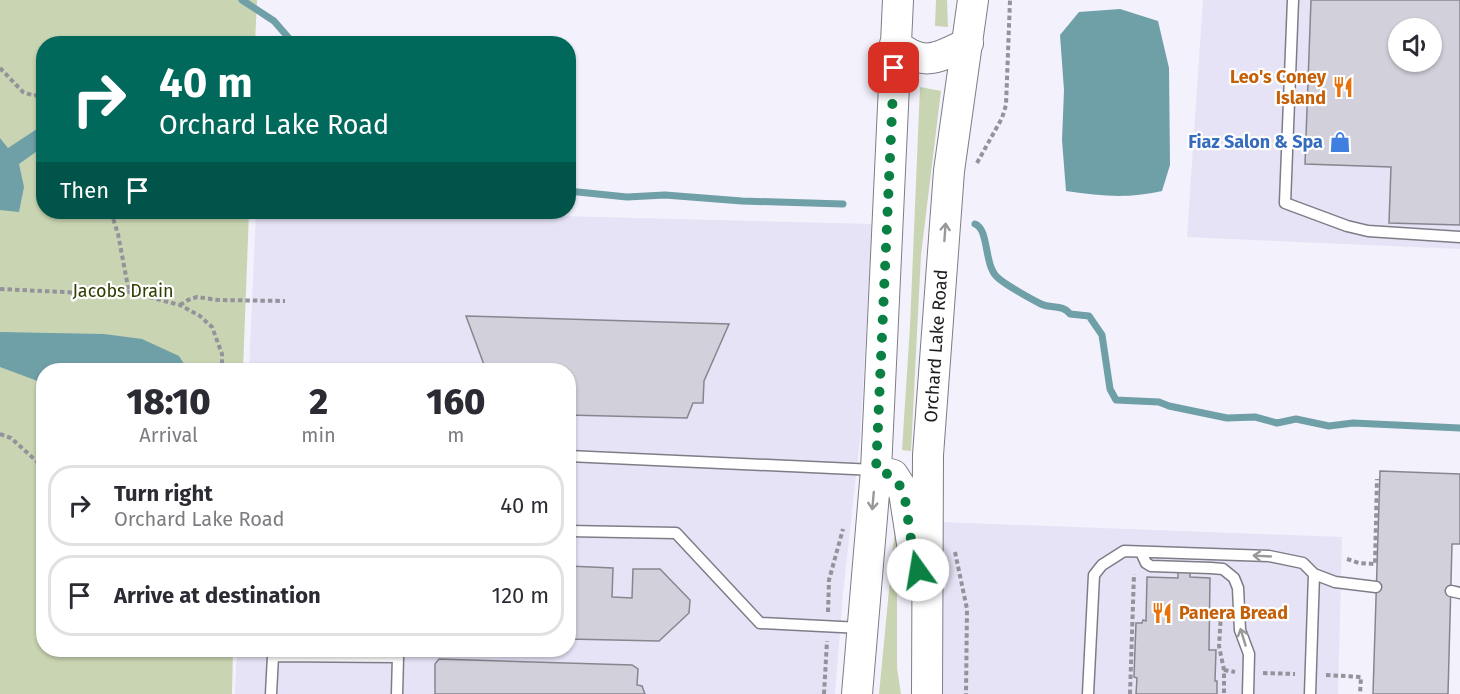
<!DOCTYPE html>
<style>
:root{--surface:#fff;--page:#f7f7f7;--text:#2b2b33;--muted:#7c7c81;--line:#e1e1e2}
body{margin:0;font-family:"Fira Sans",sans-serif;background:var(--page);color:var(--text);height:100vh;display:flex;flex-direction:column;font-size:22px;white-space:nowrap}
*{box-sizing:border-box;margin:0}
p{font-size:20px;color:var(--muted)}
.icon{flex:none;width:33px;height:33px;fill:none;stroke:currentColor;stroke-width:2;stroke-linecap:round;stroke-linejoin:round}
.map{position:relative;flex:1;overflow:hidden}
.details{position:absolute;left:36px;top:363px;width:540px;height:294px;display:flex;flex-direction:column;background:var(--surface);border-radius:24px;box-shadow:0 2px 4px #0004}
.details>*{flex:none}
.hud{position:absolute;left:36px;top:36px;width:540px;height:183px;border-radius:24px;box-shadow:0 2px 4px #0004;background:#00695c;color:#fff;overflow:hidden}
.fabs{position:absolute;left:1388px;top:18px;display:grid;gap:12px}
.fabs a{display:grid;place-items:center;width:54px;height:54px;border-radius:50%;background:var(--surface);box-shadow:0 2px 4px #0004;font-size:30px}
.pin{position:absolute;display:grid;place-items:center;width:51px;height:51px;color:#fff;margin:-26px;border-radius:12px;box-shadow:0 3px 9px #0006}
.me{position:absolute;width:66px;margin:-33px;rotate:347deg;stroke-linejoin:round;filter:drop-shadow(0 0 4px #0008)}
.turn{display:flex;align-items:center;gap:21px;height:126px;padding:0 24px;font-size:27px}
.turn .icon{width:78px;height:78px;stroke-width:2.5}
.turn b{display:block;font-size:42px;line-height:51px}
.then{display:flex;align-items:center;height:57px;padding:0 24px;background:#0003;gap:12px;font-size:22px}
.eta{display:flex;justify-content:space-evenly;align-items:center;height:102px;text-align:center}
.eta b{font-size:36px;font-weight:800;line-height:42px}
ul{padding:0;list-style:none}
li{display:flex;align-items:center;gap:18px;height:81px;margin:0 12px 9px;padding:0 12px;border:3px solid var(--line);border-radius:24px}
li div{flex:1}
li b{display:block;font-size:22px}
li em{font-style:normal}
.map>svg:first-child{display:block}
</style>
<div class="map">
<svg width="1460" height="694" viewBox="0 0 1460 694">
<rect width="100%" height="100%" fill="#f3f1fc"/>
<!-- built -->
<path fill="#e5e3f5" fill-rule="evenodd" d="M1203,0H1460V249L1187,237ZM1398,28H1431V62H1398Z
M256,212H394L872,224L860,439L843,594L835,694H235L237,650H568V370H249Z
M939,522L1342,537L1338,694H939Z"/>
<!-- green -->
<path fill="#c9d5b2" d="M0,0H257L255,43L44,44V212H249L243,370H44V650H233L232,694H0Z
M936,0H947L948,27L935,26Z
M920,87L941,91L921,255L911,451L902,450L910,326Z
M897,507V668L901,694H879Z"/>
<!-- water -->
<path fill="#6f9fa7" d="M1120,9L1158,21L1169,68L1170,165L1162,191C1126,199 1102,196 1066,191L1062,140L1064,90L1060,35L1079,12Z
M43,125V147L19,164L24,187L19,212L0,210V138L8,148Z
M0,332L104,334L142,339L179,356L188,370H44L43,383L0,367Z"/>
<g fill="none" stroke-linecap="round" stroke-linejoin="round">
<!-- stream -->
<path stroke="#6f9fa7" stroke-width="7" d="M242,0L274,21L294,44
M568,191L627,197L665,195L742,201L843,204
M975,224C989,229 984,265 997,277C1004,284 1031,299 1041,304C1051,309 1063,304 1070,314L1089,316L1102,335L1110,389L1116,400L1159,402L1169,406L1227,418L1255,417L1277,423L1296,419L1329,426L1353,423L1460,428"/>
</g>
<!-- building -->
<path fill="#d2d1db" stroke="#87868f" stroke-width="1.5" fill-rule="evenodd" d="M1311,0H1460V225L1389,223L1391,167L1305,164ZM1398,28H1431V62H1398Z
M466,316L729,324L704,381L703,403H693L687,418L568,415V370H486Z
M1380,471L1460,474V544H1452L1448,694H1373Z
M568,566L613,568L612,597L632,598L633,569H660L690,600L689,613L659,641L568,639Z
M1178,571H1190V577L1210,578L1209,650H1216L1215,681H1217V694H1136L1137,678L1134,677L1136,623H1142L1143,620L1146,621L1147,577L1178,578Z
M439,659L632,665L638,669L637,685L642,686L645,694H435V664Z"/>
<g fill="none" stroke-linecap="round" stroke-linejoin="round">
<defs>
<path id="lane" d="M1293,0L1285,203L1347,226L1368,231L1460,237
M568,456L875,470
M568,531L676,533L760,623L861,628
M1141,552L1146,563L1151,566L1211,568L1223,569L1234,578L1238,588L1240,630L1249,654L1248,694
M1451,591L1460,593
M271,694L273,656L398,657L397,694
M1088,694L1094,575L1102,565L1124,551L1269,556L1303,563L1314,574L1335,582L1376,587
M1310,694L1314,574"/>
<path id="secondary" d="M895,44C924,68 938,58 968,43
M876,470L893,475L904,492L913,550
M857,694L876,470L898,0
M927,694L928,455L949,171L973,0"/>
</defs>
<!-- lane casing -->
<use href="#lane" stroke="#7e7d87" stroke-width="13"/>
<!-- secondary casing -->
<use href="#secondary" stroke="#7e7d87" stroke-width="32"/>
<!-- path -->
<path stroke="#94939b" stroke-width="4" stroke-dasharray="4.5 3" stroke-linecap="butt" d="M0,68L23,92L34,96L44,92
M977,163L1002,118L1006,105L1010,0
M111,212L118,234L129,292
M0,289L84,293L129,292L180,305L200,316L212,327L222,354V370
M180,305L188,300L197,297L218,300L285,301
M0,434L11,438L44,468
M955,552L967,609L966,694
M1347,559L1359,563L1375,564L1377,479
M828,612L829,580L843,529
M1221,614L1219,646L1224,670V694
M1224,670L1235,672
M1263,673L1295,674
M1326,675L1361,677L1360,694
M824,694L827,641
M1130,694L1134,574"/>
<!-- lane -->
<use href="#lane" stroke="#fff" stroke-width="10"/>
<!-- secondary -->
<use href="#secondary" stroke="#fff" stroke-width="30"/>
</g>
<!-- one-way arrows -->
<defs><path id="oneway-shaft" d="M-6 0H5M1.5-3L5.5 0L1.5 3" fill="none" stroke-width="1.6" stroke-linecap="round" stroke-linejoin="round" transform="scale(1.5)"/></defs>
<g stroke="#99999b">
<use href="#oneway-shaft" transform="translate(945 232) rotate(-86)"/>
<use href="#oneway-shaft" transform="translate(873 501) rotate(95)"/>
<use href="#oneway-shaft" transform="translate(1262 556) rotate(-177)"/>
<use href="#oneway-shaft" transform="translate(1243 637) rotate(-107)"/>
</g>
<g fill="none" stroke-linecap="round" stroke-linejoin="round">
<!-- route -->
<path stroke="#0b8043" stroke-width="10" stroke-dasharray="0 18" d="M894,68L876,470L893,476L904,492L913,553L918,570"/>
</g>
<!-- icons -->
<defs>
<symbol id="restaurant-bare" viewBox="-9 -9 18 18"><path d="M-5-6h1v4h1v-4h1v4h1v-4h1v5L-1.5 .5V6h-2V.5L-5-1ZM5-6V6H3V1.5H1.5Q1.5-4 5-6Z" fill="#e8710a" stroke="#fff" stroke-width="2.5" paint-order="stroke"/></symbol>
<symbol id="shop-bare" viewBox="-9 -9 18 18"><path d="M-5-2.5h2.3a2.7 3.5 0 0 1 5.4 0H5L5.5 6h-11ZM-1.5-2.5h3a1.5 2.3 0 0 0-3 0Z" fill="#3f7fe0" stroke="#fff" stroke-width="2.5" paint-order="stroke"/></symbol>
</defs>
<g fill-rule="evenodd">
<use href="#restaurant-bare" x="1328" y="72" width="30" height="30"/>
<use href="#shop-bare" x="1325" y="127" width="30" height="30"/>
<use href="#restaurant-bare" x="1147" y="598" width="30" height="30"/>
</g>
<g text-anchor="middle" stroke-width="4.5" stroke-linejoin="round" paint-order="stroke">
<!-- food labels -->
<g font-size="18" font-weight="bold" fill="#c56008" stroke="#fff" text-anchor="end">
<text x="1326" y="83">Leo's Coney<tspan x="1326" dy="21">Island</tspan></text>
<text x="1179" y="619" text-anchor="start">Panera Bread</text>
</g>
<!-- shop labels -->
<g font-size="18" font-weight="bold" fill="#366cbe" stroke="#fff" text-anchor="end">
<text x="1323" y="148">Fiaz Salon &amp; Spa</text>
</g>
<!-- park labels -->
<g font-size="18" fill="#303e01" stroke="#fff">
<text x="123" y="297">Jacobs Drain</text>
</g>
<!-- street labels -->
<g font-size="18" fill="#1d1d21" stroke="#fff">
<text transform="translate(936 346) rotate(-86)" y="6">Orchard Lake Road</text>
</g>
</g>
</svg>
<div class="fabs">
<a><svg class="icon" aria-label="sound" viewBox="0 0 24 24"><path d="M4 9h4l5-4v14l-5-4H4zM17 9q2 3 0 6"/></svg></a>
</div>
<div class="pin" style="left:894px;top:68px;background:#d93025"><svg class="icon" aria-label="arrive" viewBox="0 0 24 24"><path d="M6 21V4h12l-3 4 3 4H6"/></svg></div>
<svg class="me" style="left:918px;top:570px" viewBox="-20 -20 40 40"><circle r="19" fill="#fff"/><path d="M0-13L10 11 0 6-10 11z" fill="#0b8043"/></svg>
<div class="hud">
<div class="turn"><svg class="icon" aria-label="right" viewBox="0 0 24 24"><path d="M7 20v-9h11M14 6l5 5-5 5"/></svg><div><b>40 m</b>Orchard Lake Road</div></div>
<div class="then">Then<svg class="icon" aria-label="arrive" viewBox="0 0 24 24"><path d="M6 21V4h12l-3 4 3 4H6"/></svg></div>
</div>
<section class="details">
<div class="eta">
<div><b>18:10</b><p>Arrival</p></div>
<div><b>2</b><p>min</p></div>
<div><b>160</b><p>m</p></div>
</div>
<ul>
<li><svg class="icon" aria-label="right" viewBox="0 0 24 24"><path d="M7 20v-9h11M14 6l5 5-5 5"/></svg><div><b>Turn right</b><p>Orchard Lake Road</p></div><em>40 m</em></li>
<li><svg class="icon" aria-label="arrive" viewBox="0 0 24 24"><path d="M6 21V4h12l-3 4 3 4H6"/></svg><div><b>Arrive at destination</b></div><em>120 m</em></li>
</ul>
</section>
</div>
